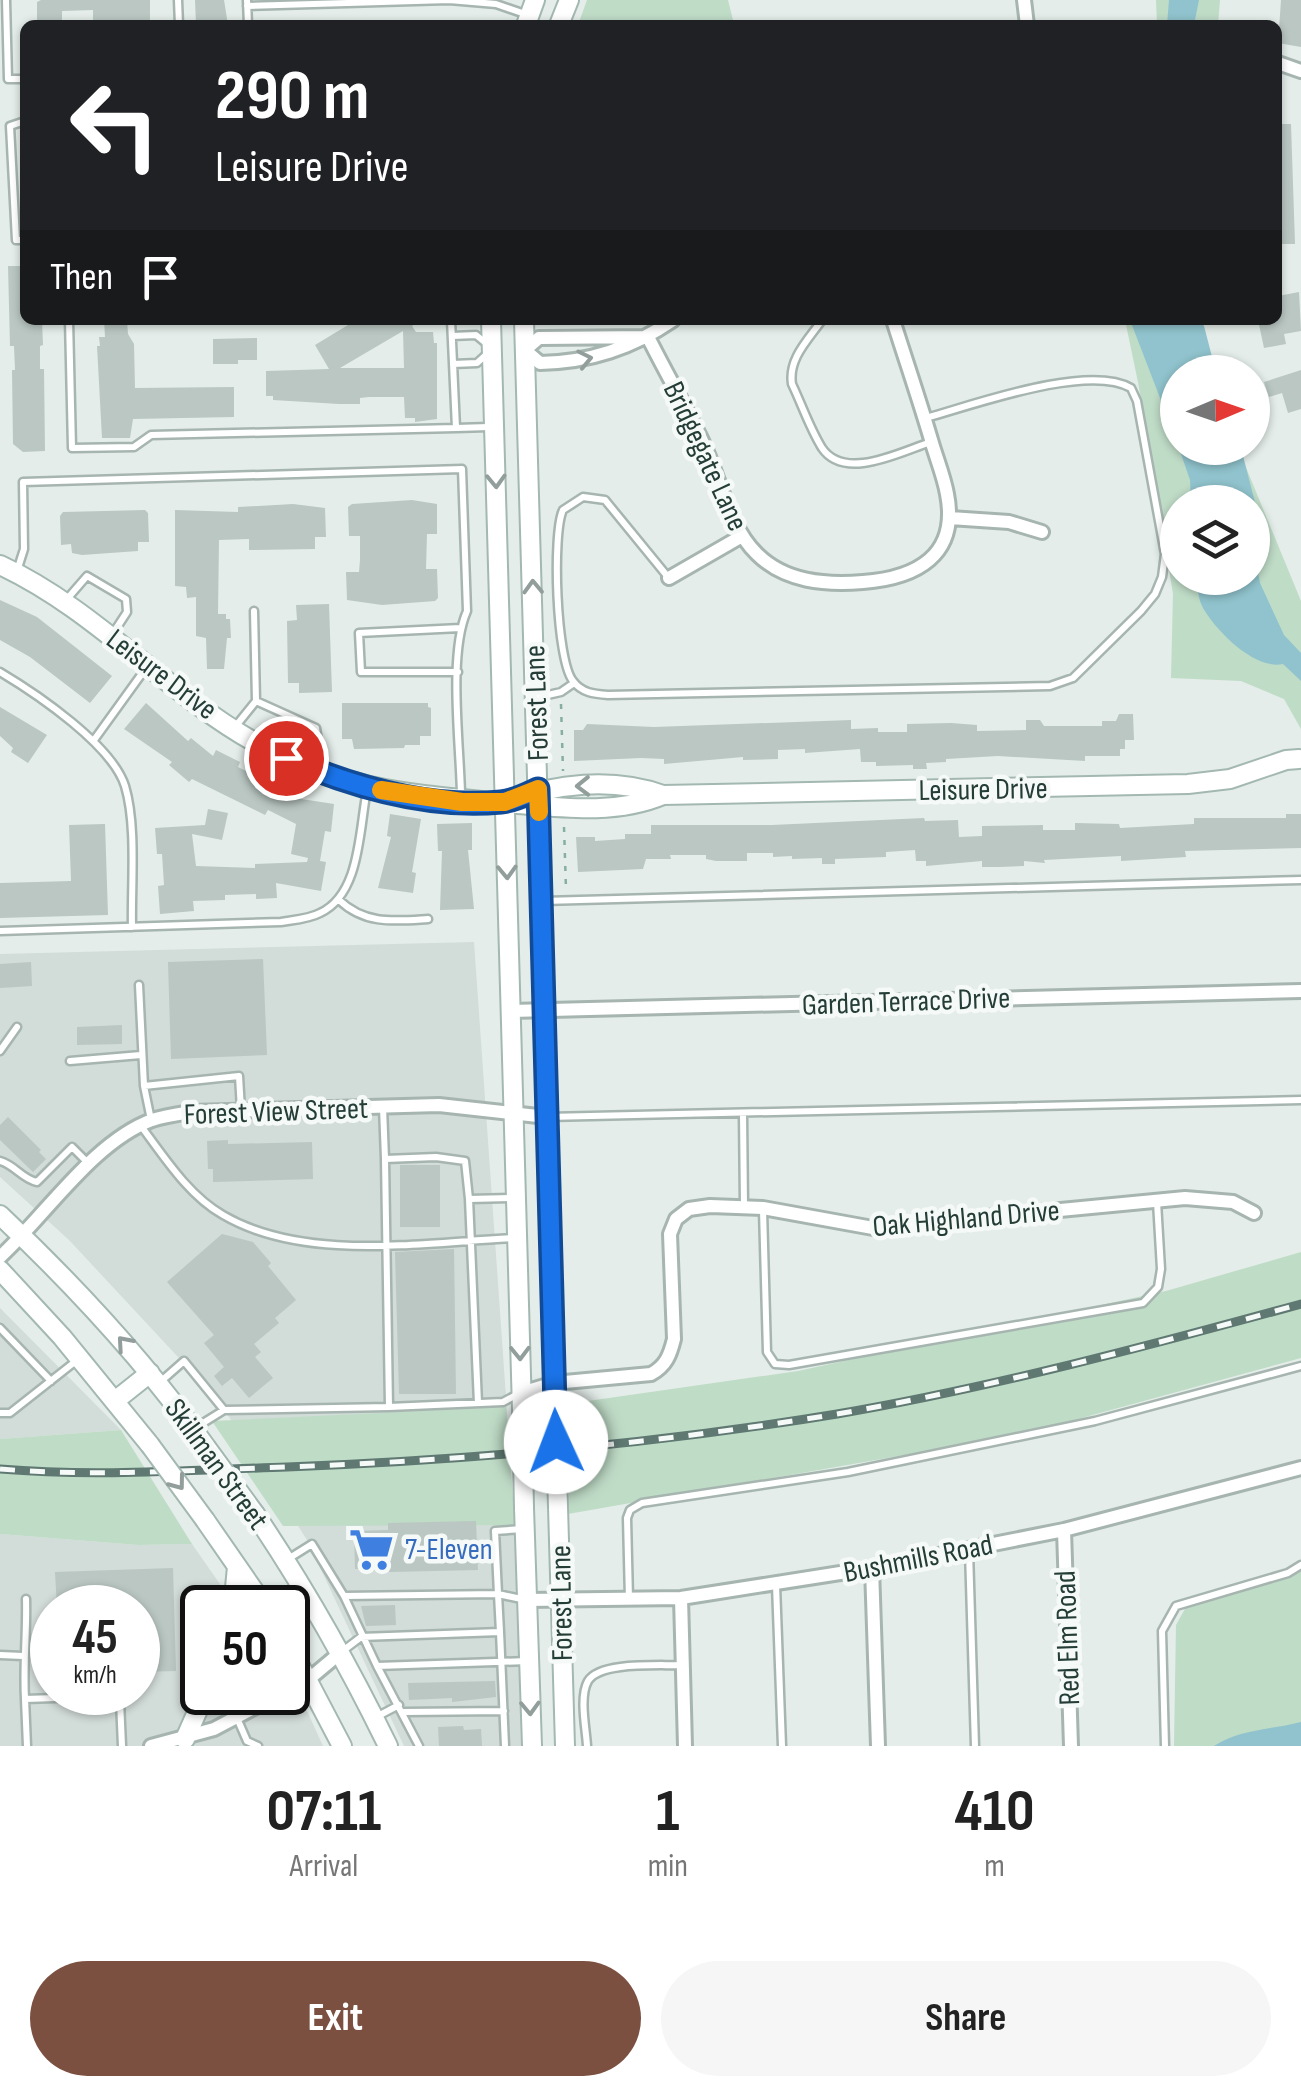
<!DOCTYPE html>
<style>
:root{--surface:#fff;--page:#f6f6f6;--text:#222;--muted:#767676;--accent:#7b5041}
body{margin:0;font-family:"Sofia Sans Condensed",sans-serif;background:var(--page);color:var(--text);height:100vh;display:flex;flex-direction:column;font-size:38px;white-space:nowrap}
*{box-sizing:border-box;margin:0}
p{font-size:32px;color:var(--muted)}
.icon{flex:none;width:55px;height:55px;fill:none;stroke:currentColor;stroke-width:2;stroke-linecap:round;stroke-linejoin:round}
.map{position:relative;height:1746px;overflow:hidden}
.details{display:flex;flex-direction:column;background:var(--surface);flex:1}
.details>*{flex:none}
.hud{position:absolute;left:20px;top:20px;width:1262px;height:305px;border-radius:15px;box-shadow:0 2px 8px #0004;background:#202124;color:#fff;overflow:hidden}
.needle{width:65px;rotate:88deg}
.tools{position:absolute;left:1160px;top:355px;display:grid;gap:20px}
.tools a{display:grid;place-items:center;width:110px;height:110px;border-radius:50%;background:var(--surface);box-shadow:0 2px 8px #0004;font-size:50px}
.speed{position:absolute;left:30px;top:1585px;display:flex;gap:20px;font-size:50px;font-weight:700;text-align:center}
.speed>*{display:grid;place-content:center;width:130px;height:130px;border-radius:50%;background:var(--surface);box-shadow:0 2px 8px #0004;line-height:1}
.speed small{font-size:25px;font-weight:400}
.speed .limit{border:5px solid #111;border-radius:15px;background:#fff;color:#111}
.pin{position:absolute;display:grid;place-items:center;width:85px;height:85px;color:#fff;margin:-42px;border:5px solid #fff;border-radius:50%;box-shadow:0 2px 10px #0007}
.me{position:absolute;width:110px;margin:-55px;rotate:358deg;stroke-linejoin:round;filter:drop-shadow(0 0 8px #0008)}
.turn{display:flex;align-items:center;gap:35px;height:210px;padding:0 30px;font-size:45px}
.turn .icon{width:130px;height:130px;stroke-width:2.5}
.turn b{display:block;font-size:70px;line-height:85px}
.then{display:flex;align-items:center;height:95px;padding:0 30px;background:#0003;gap:20px;font-size:38px}
.eta{display:flex;justify-content:space-evenly;align-items:center;height:170px;text-align:center}
.eta b{font-size:60px;font-weight:700;line-height:70px}
.cta{display:flex;gap:20px;margin-top:auto;padding:20px 30px}
.cta a{flex:1;height:115px;border-radius:60px;background:var(--accent);color:#fff;font-size:40px;font-weight:700;line-height:115px;text-align:center}
.cta a+a{background:var(--page);color:var(--text)}
.map>svg:first-child{display:block}
</style>
<div class="map">
<svg width="1301" height="1746" viewBox="0 0 1301 1746">
<rect width="100%" height="100%" fill="#e4ede9"/>
<!-- built -->
<path fill="#d2dcd8" fill-rule="evenodd" d="M474,942L515,1525L521,1746H404L307,1540L219,1401L69,1240L0,1177V954Z
M0,1308L121,1430L0,1439Z
M0,1534L138,1545L192,1544L236,1607L202,1608V1692H288V1684L308,1713L323,1746H0ZM52,1608H138V1692H52Z"/>
<!-- green -->
<path fill="#bfdcc7" fill-rule="evenodd" d="M587,0H728L733,20L738,25H578Z
M1156,0H1220L1218,25H1157Z
M1125,320H1195L1178,372V448H1238L1301,601V729L1284,699L1241,681L1171,678L1173,594L1138,382ZM1178,502H1252V578H1178Z
M1301,1252V1358L1023,1434L568,1514L574,1403L798,1371L1166,1291Z
M506,1407L515,1525L283,1526L212,1421Z
M121,1430L192,1544L138,1545L0,1534V1439Z
M1301,1569V1746H1174L1176,1625L1186,1607Z"/>
<!-- water -->
<path fill="#90c3cd" d="M1169,0H1199L1194,25H1167Z
M1130,320H1200L1204,326L1216,372H1178L1177,442Z
M1179,448H1241L1258,514L1253,544L1260,583L1284,635L1301,653V681L1283,664C1255,670 1217,632 1203,608C1198,599 1198,588 1196,578H1252V502H1191L1190,480Z
M1301,1722V1746H1214C1240,1729 1270,1730 1301,1722Z"/>
<!-- building -->
<path fill="#bac7c2" fill-rule="evenodd" d="M41,0H150V19L149,25H102V20L93,21V10L62,11V20L37,21V2Z
M195,0H224L228,25H196Z
M1281,0H1301V47L1278,43Z
M1278,124H1291L1295,244H1278Z
M8,266H25V320H42L43,345L40,346V369H44L45,451L23,452L13,444L12,370H15L14,346H10Z
M1299,292L1301,331L1284,334L1286,344L1264,348L1258,320H1278V296Z
M104,320H127L128,334L134,344L135,388L234,387V417L133,419L130,438H102L97,346H100L99,337H105Z
M345,320H421L412,326L416,332H433L434,343H437V419L415,422V418H405L404,397H369L360,398V404H339L273,400V396H266V371L329,369L315,345L348,325ZM403,331L404,368H340Z
M257,338V360H238V364H213V339Z
M1301,370V409L1288,413L1282,393L1269,397L1264,382Z
M412,500L437,504V534H427L426,569H437L438,598L435,601L382,605L347,600L346,572H359L360,560V536H349L348,507L352,504Z
M293,504L325,508L326,537H315V549L249,550V539L219,540L218,614H226V619H230L231,638H227L224,669H207L206,638L196,636V597L187,598L186,587L175,586V510L238,512V507Z
M145,510L148,513L149,542H138V551L82,555L72,553L71,544L61,545L60,516L63,512Z
M0,600L37,617L112,676L90,703L30,657L0,640Z
M329,604L332,692L299,693V683H288L287,621L297,620L296,605Z
M146,703L188,741L191,738L213,756L216,750L240,762L238,767L266,781L268,777L293,789L288,797L334,804L331,832L325,831L320,861L326,862L321,891L276,883L277,898L256,899V894L225,895V900L193,901L194,911L160,914L158,886L164,885L162,854H157L155,828L205,825L208,809L228,813L222,840L192,834L196,866L255,868V864L307,862L308,858L291,854L296,824L268,810L265,815L192,779L189,782L169,765L172,762L124,729Z
M342,703H428V707L431,708V736H420V745H405L404,748L354,749L352,739H342Z
M0,707L47,735L28,763L11,752L13,748L0,736Z
M1119,714H1133L1134,740H1125V749H1120V756H1085V761L998,756L946,759V762L926,763L927,769H913V765L876,766V762H861L860,749L805,753V749L778,750V759L743,760V757L664,764V759L641,758L574,761V730H583L587,724L654,727L851,720V729L878,728V732H907V724L951,723L977,725V731L1026,730V720H1040L1044,726H1102V721H1116Z
M390,814L421,819L412,872L416,873L413,893L378,888L391,837L387,836Z
M1286,814H1301V848L1185,851L1186,857L1121,861V856L1044,860L1045,863L1024,861V866L1000,867H982V861L926,866V861H916L915,850L886,852V857L835,859V864H822V858L792,859V856L773,857V853H747V861H716L706,859V855H670L671,859H646L643,869L578,872L576,837H595V841L625,839V834H651V825H772L924,818L925,821L958,820L959,837L982,836V826L1043,825V830H1075V823L1119,824L1120,828L1194,824V818H1286Z
M472,823V850H468L474,909L440,910L442,851H438L437,824Z
M105,824L108,915L0,918V883L71,881L69,825Z
M263,959L267,1055L171,1059L168,962Z
M31,962L32,986L0,988V964Z
M122,1025V1044L77,1045V1027Z
M8,1117L41,1150L39,1152L46,1159L33,1172L0,1140V1125Z
M228,1140V1144L312,1142L313,1179L213,1182V1169H208L207,1141Z
M400,1165H440V1227H400Z
M222,1234L253,1242L271,1263L268,1266L296,1300L275,1318L279,1323L254,1344L261,1352L255,1357L273,1378L249,1398L232,1378L222,1386L214,1376L224,1367L204,1343L214,1335L167,1282Z
M454,1249L456,1394H399L395,1252Z
M476,1521L478,1570L389,1572V1568L355,1569L354,1531L388,1530V1523Z
M173,1568L176,1671L138,1672V1608H57L55,1572Z
M395,1605L396,1625L366,1626L361,1606Z
M495,1681L496,1697L452,1702V1698L409,1700L408,1683Z
M463,1726L464,1730L481,1729L482,1746H439L438,1727Z"/>
<g fill="none" stroke-linecap="round" stroke-linejoin="round">
<defs>
<path id="lane" d="M6,0L8,79H25
M178,0L179,25
M247,0L248,25
M449,0L496,4L528,15
M247,6L449,0
M25,121L10,126L16,240H25
M69,320L72,448L134,447L151,435L456,428L451,320
M822,320C808,340 788,359 792,384C802,405 810,429 822,448C845,482 902,451 931,442
M452,336L476,335L487,344
M453,364L477,363L488,353
M456,428L489,427
M17,571L24,549L23,482L462,469L467,611C448,654 460,744 461,794
M668,577L605,500L583,497L563,510C552,533 556,660 573,681C582,693 594,694 608,695L1050,686L1073,678L1141,611L1155,594L1162,577L1165,554L1137,401L1131,388C1088,363 973,405 926,418
M67,599L87,576L126,599L127,612L112,635
M0,672C37,694 112,745 125,786C137,826 131,885 132,927
M458,672H361L359,633L460,628
M539,697L561,692L574,683
M256,701L316,728L319,746L311,764
M235,727L256,701L254,611
M94,740L146,668
M339,900C365,925 395,921 428,919
M543,901L1301,880
M0,931L281,922C293,920 309,919 320,913C361,894 359,829 367,790
M139,985L144,1086L239,1076L241,1110
M0,1051L17,1027
M70,1061L141,1055
M144,1086L151,1120
M383,1107L385,1159L436,1157L465,1161L469,1199L515,1198
M743,1114L744,1206
M547,1117L1301,1100
M141,1126C164,1157 189,1196 223,1215C305,1263 424,1242 516,1238
M385,1159L389,1407L503,1402L518,1394
M0,1161C15,1165 22,1179 37,1182L72,1147L89,1164
M469,1199L478,1403
M763,1210L767,1352L775,1364L789,1365L1143,1303L1158,1287L1161,1269L1157,1202
M0,1328L51,1381
M159,1383L184,1361L224,1410
M0,1413H10L76,1361
M195,1428L224,1410L389,1407
M969,1551L975,1746
M288,1559L312,1544L344,1596
M776,1585L782,1746
M629,1599L627,1518L630,1510L642,1503L848,1472L1095,1421L1301,1366
M500,1632L505,1746
M340,1653L361,1637L500,1632L498,1594L526,1600
M0,1655L23,1656
M377,1666L344,1596L498,1594L495,1531L523,1529
M25,1699C23,1665 27,1633 26,1599
M404,1712L504,1711
M378,1716L399,1705
M237,1718L247,1741L258,1746
M27,1746L25,1699L116,1696L120,1701L122,1746
M419,1746L377,1666L527,1661
M587,1746C586,1728 579,1697 588,1681C600,1661 660,1666 682,1665
M1165,1746L1162,1631L1176,1606L1288,1573L1301,1565"/>
<path id="street" d="M1024,0L1027,25
M1278,63L1301,71
M648,337C666,373 687,409 704,445C720,479 729,527 757,554C785,582 825,585 863,582C916,578 959,556 947,494C944,477 937,460 932,443C920,402 906,361 893,320
M648,337L539,338L525,350L540,363C590,362 632,348 673,320
M950,518L1009,522L1042,532
M669,578L742,536
M511,1011L1301,991
M0,1257C46,1215 93,1142 152,1120C164,1116 178,1114 191,1112L439,1105L547,1117
M521,1393L554,1383L651,1374C666,1366 670,1355 674,1339L670,1234L676,1219L689,1209L710,1206L763,1208L873,1228L1185,1198L1233,1202L1254,1213
M1064,1530L1071,1746
M872,1568L878,1746
M681,1598L685,1746
M527,1600L681,1598L872,1568L1064,1530L1301,1468
M288,1691L309,1679L340,1653
M151,1746L214,1729L284,1692"/>
<path id="secondary" d="M526,25L535,0
M559,25L569,0
M491,320L522,1410
M524,320L555,1409
M0,565C95,609 165,692 256,743C345,791 408,794 505,803C558,807 613,816 663,795
M505,803C554,783 613,777 663,795L1188,784L1230,779L1286,760L1299,759
M0,1215C75,1286 146,1362 206,1447
M0,1270L62,1337L150,1445
M116,1400L150,1373
M558,1507L565,1746
M524,1508L532,1746
M255,1514C305,1588 349,1666 388,1746
M205,1520L266,1608
M233,1608L237,1567
M288,1643L342,1746
M185,1739L206,1692"/>
</defs>
<!-- lane casing -->
<use href="#lane" stroke="#a7b5b0" stroke-width="11"/>
<!-- street casing -->
<use href="#street" stroke="#a7b5b0" stroke-width="18"/>
<!-- secondary casing -->
<use href="#secondary" stroke="#a3b8b1" stroke-width="22"/>
<!-- path -->
<path stroke="#87aea2" stroke-width="2.5" stroke-dasharray="5 8" stroke-linecap="butt" d="M561,704L563,771
M564,827L566,889"/>
<!-- lane -->
<use href="#lane" stroke="#fff" stroke-width="6"/>
<!-- street -->
<use href="#street" stroke="#fff" stroke-width="12"/>
<!-- secondary -->
<use href="#secondary" stroke="#fff" stroke-width="18"/>
<defs>
<path id="rail" d="M0,1469C96,1477 191,1470 287,1467C471,1460 655,1444 837,1414C994,1387 1148,1346 1301,1304"/>
</defs>
<!-- rail casing -->
<use href="#rail" stroke="#5f7872" stroke-width="9"/>
<!-- rail -->
<use href="#rail" stroke="#f5f9f7" stroke-width="5" stroke-dasharray="15" stroke-linecap="butt"/>
<defs>
<path id="secondary-bridge" d="M555,1409L558,1507
M522,1410L524,1508
M150,1445L205,1520
M206,1447L255,1514"/>
</defs>
<!-- secondary-bridge casing -->
<use href="#secondary-bridge" stroke="#a3b8b1" stroke-width="22" stroke-linecap="butt"/>
<!-- secondary-bridge -->
<use href="#secondary-bridge" stroke="#fff" stroke-width="18"/>
</g>
<!-- one-way arrows -->
<defs><path id="oneway-chevron" d="M-2-3.5L2.5 0L-2 3.5" fill="none" stroke-width="1.6" stroke-linecap="round" stroke-linejoin="round" transform="scale(2.5)"/></defs>
<g stroke="#929e9b">
<use href="#oneway-chevron" transform="translate(585 359) rotate(-12)"/>
<use href="#oneway-chevron" transform="translate(496 481) rotate(88)"/>
<use href="#oneway-chevron" transform="translate(533 587) rotate(-92)"/>
<use href="#oneway-chevron" transform="translate(583 786) rotate(179)"/>
<use href="#oneway-chevron" transform="translate(507 872) rotate(88)"/>
<use href="#oneway-chevron" transform="translate(124 1343) rotate(-131)"/>
<use href="#oneway-chevron" transform="translate(520 1353) rotate(89)"/>
<use href="#oneway-chevron" transform="translate(178 1483) rotate(53)"/>
<use href="#oneway-chevron" transform="translate(530 1708) rotate(88)"/>
</g>
<g fill="none" stroke-linecap="round" stroke-linejoin="round">
<defs>
<path id="route" d="M286,758C351,786 430,809 501,802C514,801 527,794 538,789L556,1442"/>
</defs>
<!-- route casing -->
<use href="#route" stroke="#114b97" stroke-width="25"/>
<!-- route -->
<use href="#route" stroke="#1a73e8" stroke-width="18"/>
<!-- slow -->
<path stroke="#f59e0b" stroke-width="18" d="M381,790L462,802H505L538,789L539,812"/>
</g>
<!-- icons -->
<defs>
<symbol id="supermarket-bare" viewBox="-9 -9 18 18"><path d="M-6-5.5h2.5l.6 2H6L4.5 2H-2.5L-4.4-4H-6ZM-1.5 3.2a1.3 1.3 0 1 0 .1 0ZM3 3.2a1.3 1.3 0 1 0 .1 0Z" fill="#3f7fe0" stroke="#f5f9f7" stroke-width="2.5" paint-order="stroke"/></symbol>
</defs>
<g fill-rule="evenodd">
<use href="#supermarket-bare" x="340" y="1518" width="63" height="63"/>
</g>
<g text-anchor="middle" stroke-width="9" stroke-linejoin="round" paint-order="stroke">
<!-- street labels -->
<g font-size="30" fill="#253d37" stroke="#f5f9f7">
<text transform="translate(706 456) rotate(65)" y="10">Bridgegate Lane</text>
<text transform="translate(162 674) rotate(37)" y="10">Leisure Drive</text>
<text transform="translate(536 703) rotate(-92)" y="10">Forest Lane</text>
<text transform="translate(983 789) rotate(-1)" y="10">Leisure Drive</text>
<text transform="translate(906 1001) rotate(-2)" y="10">Garden Terrace Drive</text>
<text transform="translate(276 1111) rotate(-2)" y="10">Forest View Street</text>
<text transform="translate(966 1218) rotate(-5)" y="10">Oak Highland Drive</text>
<text transform="translate(217 1464) rotate(54)" y="10">Skillman Street</text>
<text transform="translate(918 1558) rotate(-11)" y="10">Bushmills Road</text>
<text transform="translate(561 1603) rotate(-91)" y="10">Forest Lane</text>
<text transform="translate(1067 1638) rotate(-92)" y="10">Red Elm Road</text>
</g>
<!-- shop labels -->
<g font-size="30" fill="#366cbe" stroke="#f5f9f7" text-anchor="start">
<text x="405" y="1559">7-Eleven</text>
</g>
</g>
</svg>
<div class="tools">
<a><svg class="needle" viewBox="-14 -14 28 28"><path d="M0-13l5 13h-10z" fill="#e53935"/><path d="M0 13l5-13h-10z" fill="#767676"/></svg></a>
<a><svg class="icon" aria-label="layers" viewBox="0 0 24 24"><path d="M12 4l9 5-9 5-9-5zM3 14l9 5 9-5"/></svg></a>
</div>
<div class="speed"><div>45<small>km/h</small></div><div class="limit">50</div></div>
<div class="pin" style="left:286px;top:758px;background:#d93025"><svg class="icon" aria-label="arrive" viewBox="0 0 24 24"><path d="M6 21V4h12l-3 4 3 4H6"/></svg></div>
<svg class="me" style="left:556px;top:1442px" viewBox="-20 -20 40 40"><circle r="19" fill="#fff"/><path d="M0-13L10 11 0 6-10 11z" fill="#1a73e8"/></svg>
<div class="hud">
<div class="turn"><svg class="icon" aria-label="left" viewBox="0 0 24 24"><path d="M17 20v-9H6M10 6l-5 5 5 5"/></svg><div><b>290 m</b>Leisure Drive</div></div>
<div class="then">Then<svg class="icon" aria-label="arrive" viewBox="0 0 24 24"><path d="M6 21V4h12l-3 4 3 4H6"/></svg></div>
</div>
</div>
<section class="details">
<div class="eta">
<div><b>07:11</b><p>Arrival</p></div>
<div><b>1</b><p>min</p></div>
<div><b>410</b><p>m</p></div>
</div>
<div class="cta"><a>Exit</a><a>Share</a></div>
</section>
